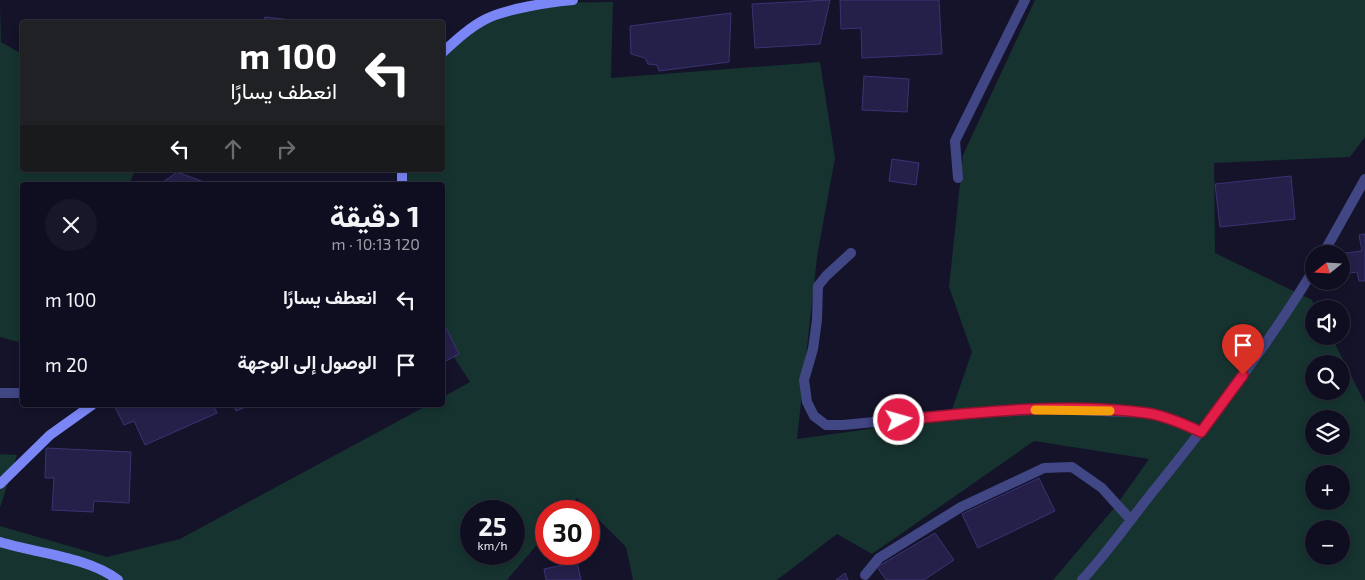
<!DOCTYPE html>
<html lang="ar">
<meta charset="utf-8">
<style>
:root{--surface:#0f0e20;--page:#181729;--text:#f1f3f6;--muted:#9b9ca5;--line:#2f2e3e}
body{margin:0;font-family:"Exo 2",Vazirmatn,sans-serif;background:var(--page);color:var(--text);direction:rtl;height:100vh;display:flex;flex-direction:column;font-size:19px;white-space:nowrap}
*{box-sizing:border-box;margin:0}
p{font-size:16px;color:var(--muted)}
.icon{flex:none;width:28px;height:28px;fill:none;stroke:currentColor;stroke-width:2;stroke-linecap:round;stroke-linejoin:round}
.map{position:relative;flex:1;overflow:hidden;direction:ltr}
.panel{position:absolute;left:20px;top:182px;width:425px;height:225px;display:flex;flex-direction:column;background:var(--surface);border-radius:5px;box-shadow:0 2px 8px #0003,0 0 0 1px var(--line);direction:rtl}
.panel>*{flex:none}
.top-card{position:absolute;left:20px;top:20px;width:425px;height:152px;border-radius:5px;box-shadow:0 2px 8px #0003,0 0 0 1px var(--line);direction:rtl;background:#202124;color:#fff;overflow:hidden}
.needle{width:32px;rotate:252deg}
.tools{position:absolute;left:1305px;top:245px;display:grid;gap:10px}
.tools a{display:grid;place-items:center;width:45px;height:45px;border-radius:50%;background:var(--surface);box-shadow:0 2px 8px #0003,0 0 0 1px var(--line);font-size:25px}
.speed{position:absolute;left:460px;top:500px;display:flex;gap:10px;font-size:25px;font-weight:700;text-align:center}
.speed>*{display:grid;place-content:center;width:65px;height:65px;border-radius:50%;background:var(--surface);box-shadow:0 2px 8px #0003,0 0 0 1px var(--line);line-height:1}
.speed small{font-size:12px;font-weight:400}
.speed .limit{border:8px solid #d22;background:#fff;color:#111}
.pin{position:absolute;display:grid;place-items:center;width:42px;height:42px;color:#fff;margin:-51px -21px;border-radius:50% 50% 50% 0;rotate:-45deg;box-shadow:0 0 5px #0007}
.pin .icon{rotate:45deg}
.me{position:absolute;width:55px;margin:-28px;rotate:84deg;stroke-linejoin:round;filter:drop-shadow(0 0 4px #0008)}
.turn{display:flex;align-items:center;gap:18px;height:105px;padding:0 25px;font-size:22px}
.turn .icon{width:65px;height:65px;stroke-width:2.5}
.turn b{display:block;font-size:35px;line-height:42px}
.lanes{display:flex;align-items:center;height:48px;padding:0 25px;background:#0003;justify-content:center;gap:25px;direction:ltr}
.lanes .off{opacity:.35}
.round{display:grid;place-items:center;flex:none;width:52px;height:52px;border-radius:26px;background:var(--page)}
.overview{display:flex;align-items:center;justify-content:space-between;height:85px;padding:0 25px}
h1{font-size:30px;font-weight:700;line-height:38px}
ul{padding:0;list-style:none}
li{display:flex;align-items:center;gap:15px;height:65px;padding:0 25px}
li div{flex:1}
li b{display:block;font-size:19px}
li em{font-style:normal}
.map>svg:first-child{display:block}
</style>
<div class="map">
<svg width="1365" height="580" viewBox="0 0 1365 580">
<rect width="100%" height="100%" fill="#14132a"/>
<!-- green -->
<path fill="#16332f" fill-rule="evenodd" d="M1035,0H1365V137L1350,157L1214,163L1215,253L1312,300L1316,309H1314V336H1331L1365,403V580H1053L1115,507L1149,459L1034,441L872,554L837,534L777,580H633L626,547L577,498L566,511H546V534L507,580H0V526L107,557L180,539L428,405H442L443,397L470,382L443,340L442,185H397L399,170H442L443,53L466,32L539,3L613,2L611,78L820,62L835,158L817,257L797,439L949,418L972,352L949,287L963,155ZM1314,364H1341V391H1314ZM1314,419H1341V446H1314ZM1314,474H1341V501H1314ZM471,511H514V554H471ZM1314,529H1341V556H1314Z
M0,5L1,42L22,54V170H135L129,185H22V343L0,337Z
M0,454L17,455L0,508Z"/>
<!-- building -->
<path fill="#242049" stroke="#393474" d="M830,0L820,44L755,48L752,4Z
M840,0H939L942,54L862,58L861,28L841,29Z
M731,13L729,62L659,71L657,65L648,64L645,58L631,54L630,26Z
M265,17L300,21V22H264Z
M864,76L909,79L907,112L862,110Z
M892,159L919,163L916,185L889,181Z
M177,172L212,185H159Z
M1291,176L1295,219L1220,227L1215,184Z
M1365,234V281H1359L1357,272L1341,274V254H1338L1362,251L1359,235Z
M442,320L459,354L442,363Z
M114,405H213L217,413L145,445L134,421L124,425Z
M234,405H250L236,411Z
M46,448L131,452L129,503L94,501L93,512L52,510L54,478H45Z
M1039,478L1055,511L978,548L962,514Z
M935,533L954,560L924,580H886L877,567Z
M577,562L581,580H546L544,569Z
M845,573L848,580H836Z"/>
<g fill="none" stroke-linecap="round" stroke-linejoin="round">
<!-- street -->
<path stroke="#414685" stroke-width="10" d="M958,178L955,141L1025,0
M851,253L826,276L818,286L817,320L813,349L804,380L807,402L814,416L826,425H843L956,414L1050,409L1148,413L1178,422L1201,432
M1323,254L1365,179
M0,393H22
M865,575L879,558L961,507L1044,468L1072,467L1102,488L1130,519
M1082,580C1107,553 1128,523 1151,494C1209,422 1266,348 1314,269"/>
<!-- secondary -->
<path stroke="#7b86f6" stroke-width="10" d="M442,53C455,41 470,27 486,19C505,9 550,2 573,0
M402,185V170
M0,484L50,435L92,405
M0,542C35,553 89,557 118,580"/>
</g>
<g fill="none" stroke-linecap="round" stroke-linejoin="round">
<defs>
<path id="route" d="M899,420C978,412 1069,402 1147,413C1166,416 1184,424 1201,432L1243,375"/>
</defs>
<!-- route casing -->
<use href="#route" stroke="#92132f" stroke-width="12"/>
<!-- route -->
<use href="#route" stroke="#e11d48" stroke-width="9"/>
<!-- slow -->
<path stroke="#f59e0b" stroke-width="9" d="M1035,410L1110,411"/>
</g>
</svg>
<div class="tools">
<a><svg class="needle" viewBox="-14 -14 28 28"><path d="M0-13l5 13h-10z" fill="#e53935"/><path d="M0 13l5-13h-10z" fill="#9b9ca5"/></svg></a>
<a><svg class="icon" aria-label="sound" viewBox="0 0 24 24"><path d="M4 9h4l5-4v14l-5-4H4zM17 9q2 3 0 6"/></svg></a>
<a><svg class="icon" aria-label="search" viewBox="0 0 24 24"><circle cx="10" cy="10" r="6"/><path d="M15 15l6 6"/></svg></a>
<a><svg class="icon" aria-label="layers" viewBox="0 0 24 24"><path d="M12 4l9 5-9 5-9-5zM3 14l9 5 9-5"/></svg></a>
<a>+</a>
<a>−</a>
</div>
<div class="speed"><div>25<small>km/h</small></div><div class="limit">30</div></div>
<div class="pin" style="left:1243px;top:375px;background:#d93025"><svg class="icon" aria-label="arrive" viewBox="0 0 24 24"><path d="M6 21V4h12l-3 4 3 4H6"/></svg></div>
<svg class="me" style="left:899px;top:420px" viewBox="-20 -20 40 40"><circle r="17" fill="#e11d48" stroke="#fff" stroke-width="3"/><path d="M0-11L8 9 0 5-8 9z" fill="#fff"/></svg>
<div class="top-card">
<div class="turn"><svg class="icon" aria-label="left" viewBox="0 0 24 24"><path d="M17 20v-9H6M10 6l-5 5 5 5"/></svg><div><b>100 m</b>انعطف يسارًا</div></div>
<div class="lanes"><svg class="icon" aria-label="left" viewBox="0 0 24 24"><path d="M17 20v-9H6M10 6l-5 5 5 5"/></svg><svg class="icon off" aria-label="ahead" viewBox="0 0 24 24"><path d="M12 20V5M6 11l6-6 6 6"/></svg><svg class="icon off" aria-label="right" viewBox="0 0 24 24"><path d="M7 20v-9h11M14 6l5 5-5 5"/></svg></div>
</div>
<section class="panel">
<div class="overview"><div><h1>1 دقيقة</h1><p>120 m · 10:13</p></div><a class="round"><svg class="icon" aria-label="close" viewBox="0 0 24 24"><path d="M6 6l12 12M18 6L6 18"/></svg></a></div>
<ul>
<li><svg class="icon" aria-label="left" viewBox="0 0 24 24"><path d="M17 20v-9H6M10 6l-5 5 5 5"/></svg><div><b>انعطف يسارًا</b></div><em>100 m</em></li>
<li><svg class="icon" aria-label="arrive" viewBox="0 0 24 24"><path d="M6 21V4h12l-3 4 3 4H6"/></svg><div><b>الوصول إلى الوجهة</b></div><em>20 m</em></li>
</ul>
</section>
</div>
